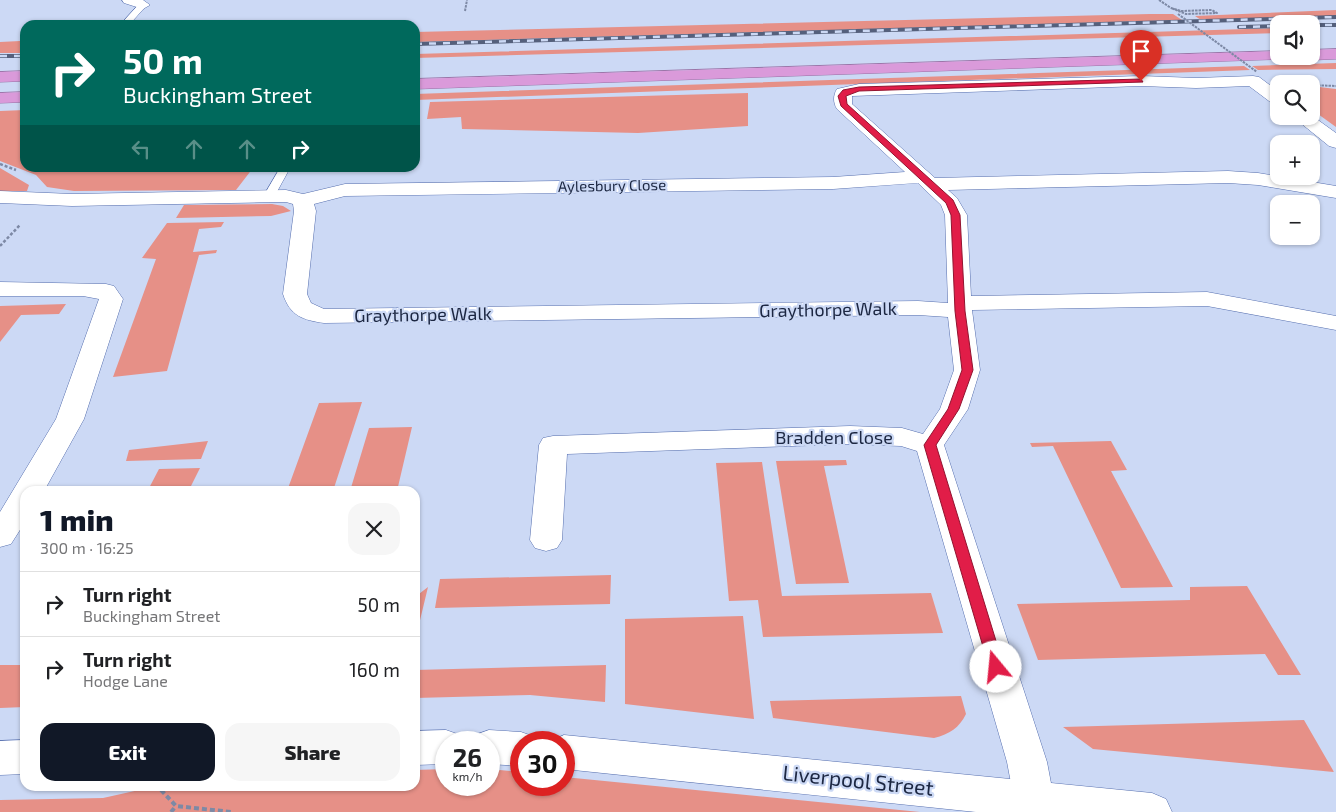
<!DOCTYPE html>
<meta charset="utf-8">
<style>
:root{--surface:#fff;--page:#f6f6f6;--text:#202124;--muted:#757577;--line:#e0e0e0;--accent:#111827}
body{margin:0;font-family:"Exo 2",sans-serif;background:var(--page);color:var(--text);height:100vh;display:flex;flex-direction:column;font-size:19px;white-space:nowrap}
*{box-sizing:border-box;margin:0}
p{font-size:16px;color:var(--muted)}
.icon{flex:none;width:28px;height:28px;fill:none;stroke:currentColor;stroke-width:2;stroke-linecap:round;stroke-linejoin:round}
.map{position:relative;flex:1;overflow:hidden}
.drawer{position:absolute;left:20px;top:486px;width:400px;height:305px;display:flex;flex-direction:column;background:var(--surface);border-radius:15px;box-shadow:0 1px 4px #0004}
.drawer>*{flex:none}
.guide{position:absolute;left:20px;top:20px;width:400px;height:152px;border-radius:15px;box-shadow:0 1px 4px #0004;background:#00695c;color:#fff;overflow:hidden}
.fabs{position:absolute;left:1270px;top:15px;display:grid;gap:10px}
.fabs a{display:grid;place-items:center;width:50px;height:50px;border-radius:10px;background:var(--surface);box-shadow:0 1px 4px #0004;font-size:25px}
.speed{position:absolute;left:435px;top:731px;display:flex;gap:10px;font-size:25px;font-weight:700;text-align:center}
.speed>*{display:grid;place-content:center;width:65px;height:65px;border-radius:50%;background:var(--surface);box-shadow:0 1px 4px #0004;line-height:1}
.speed small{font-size:12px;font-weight:400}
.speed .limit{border:8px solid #d22;background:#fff;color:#111}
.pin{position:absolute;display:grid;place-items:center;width:42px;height:42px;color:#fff;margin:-51px -21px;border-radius:50% 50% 50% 0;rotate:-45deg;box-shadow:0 0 5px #0007}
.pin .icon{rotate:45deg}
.me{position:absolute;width:55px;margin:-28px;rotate:343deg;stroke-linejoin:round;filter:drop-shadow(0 0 4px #0008)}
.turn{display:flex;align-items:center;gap:18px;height:105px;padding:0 20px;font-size:22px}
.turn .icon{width:65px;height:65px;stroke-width:2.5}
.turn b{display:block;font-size:35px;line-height:42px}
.lanes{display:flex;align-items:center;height:48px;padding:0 20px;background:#0003;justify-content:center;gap:25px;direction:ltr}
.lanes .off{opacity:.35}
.round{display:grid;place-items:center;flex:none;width:52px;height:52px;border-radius:15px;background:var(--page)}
.headline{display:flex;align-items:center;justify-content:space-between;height:85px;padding:0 20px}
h1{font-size:30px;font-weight:800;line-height:38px;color:var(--accent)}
.primary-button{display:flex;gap:10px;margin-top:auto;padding:10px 20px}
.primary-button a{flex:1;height:58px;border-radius:15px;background:var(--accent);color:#fff;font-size:20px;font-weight:800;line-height:58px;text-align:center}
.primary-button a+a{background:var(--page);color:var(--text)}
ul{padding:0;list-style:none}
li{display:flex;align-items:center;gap:15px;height:65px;padding:0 20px;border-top:1px solid var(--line)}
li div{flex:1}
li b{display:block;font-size:19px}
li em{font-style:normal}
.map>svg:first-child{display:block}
</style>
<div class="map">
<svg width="1336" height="812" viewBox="0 0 1336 812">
<rect width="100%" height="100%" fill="#ccd9f5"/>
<!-- green -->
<path fill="#e69087" d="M1336,10V16L1201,20L1195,16Z
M1150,14H1173L1182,20L415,42V32Z
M1279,28V33L415,58V54Z
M20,41L25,42V53H0V42Z
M1336,63V69L1258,70L1252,66Z
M1244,66L1250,70L415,100V94Z
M1311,86L1336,89V127L1311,109Z
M748,93V126L638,133L462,129L461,117L427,119L430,102Z
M25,110V168H253L236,190L74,191L47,187L36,175L0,161V111Z
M0,168L29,185L27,191H0Z
M272,204L283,206L291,211L271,216L176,218L184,205Z
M224,222L221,227L199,229L193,252L217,250L216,253L199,255L167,371L113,377L156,259L142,258L167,223Z
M66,304L59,314L21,315L0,342V306Z
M362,402L333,491H287L319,403Z
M412,427L397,491H350L369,428Z
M208,441L201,459L126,461L129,450Z
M1111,441L1127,470L1111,471L1173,587L1121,588L1053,446L1032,447L1030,443Z
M846,460L847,465L824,466L849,583L796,584L776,461Z
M762,462L782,596L931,593L943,633L763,637L758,600L729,601L716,463Z
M200,468L190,488L148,490L159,469Z
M611,575L610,604L435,608L440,579Z
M1247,586L1301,675H1278L1265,654L1038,660L1017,604L1190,600V587Z
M428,587L415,641V597Z
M743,616L754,719L625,704V619Z
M0,665H25V707L0,708Z
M606,665L605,702L530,695L415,698V670Z
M961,696L966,714C959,728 950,734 934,738L773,718L770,701Z
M1304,720L1334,772L1093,749L1063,727Z
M446,769V785H489V769L521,772V785H564V777L920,812H0V800L103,798L157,786H415V770Z"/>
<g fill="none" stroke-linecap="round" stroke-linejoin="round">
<defs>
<path id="service" d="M140,3L147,5L129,25H120Z
M280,168H290L273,199H265L263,197Z"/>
<path id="minor" d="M122,0H143L150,5L143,9L124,3Z
M1141,76L1196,78L1253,76L1259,77L1279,92V105L1273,104L1249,86L1196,88L1141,86L852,96V104L935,178L1228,171L1258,173L1336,186V198L1258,185L1228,183L948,190L957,198L967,215L971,296L1207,292L1336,316V330L1207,306L972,310L980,370L968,409L944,445L1047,762L1054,799L1048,812H1020L1014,799L1007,762L917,451L901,446L850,444L567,454L562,540L557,548L546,551L535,548L530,540L539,445L543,438L553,436L850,426L902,428L923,434L940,409L954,370L948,317L918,315L324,323C303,320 290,316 283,294L294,211L293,204L286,202L72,206L0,203V191L72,194L286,190L303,194L345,184L833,177L905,172L837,109C833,103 833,95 837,89L859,84ZM918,183L941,205L945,215L948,303L918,301L324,309L311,303L307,294L316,211L314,204L345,196L833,189Z
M1311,115L1336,133V148L1329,146L1292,116Z
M0,282L106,284L114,286L123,299L84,419L44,491H25V522L11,544L0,547V512L56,419L99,299L83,296H0Z"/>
<path id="tertiary" d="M446,730L460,735L463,742H446V764L415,765V731Z
M489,730L521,732L535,737L537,742H521V766L489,764V742H472L475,735Z
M564,735L1152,793L1166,799L1172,812H976L564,769V742H549Z
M25,740V774L0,775V741Z"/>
<path id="motorway" d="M1336,49V59L1311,60L1304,56H1311V50Z
M1279,51V56H1287L1285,59L415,89V79Z
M25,71V81L0,82V72Z
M25,92V102L0,103V93Z"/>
</defs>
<!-- service casing -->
<use href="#service" stroke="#556eae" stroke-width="1"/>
<!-- minor casing -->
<use href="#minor" stroke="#556eae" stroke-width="1"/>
<!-- tertiary casing -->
<use href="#tertiary" stroke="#556eae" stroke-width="1"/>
<!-- motorway casing -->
<use href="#motorway" stroke="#9872a5" stroke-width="1"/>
<!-- path-far2 -->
<path stroke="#7d89a5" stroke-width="2" stroke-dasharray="2.5 1" stroke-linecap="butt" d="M1159,0L1171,8
M1171,8L1181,11L1212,10L1217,13L1186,14Z
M465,11L467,0
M1311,85L1336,86"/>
<!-- path-far1 -->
<path stroke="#7d89a5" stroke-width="2.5" stroke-dasharray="3 2" stroke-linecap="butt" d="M0,164L16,170
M0,246L20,225"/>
<!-- path -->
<path stroke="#7d89a5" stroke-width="4" stroke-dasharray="5 3" stroke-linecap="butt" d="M161,790L176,806L231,812
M171,812L176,806"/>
<!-- service -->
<use href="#service" fill="#fff" fill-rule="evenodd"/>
<!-- minor -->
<use href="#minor" fill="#fff" fill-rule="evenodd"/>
<!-- tertiary -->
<use href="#tertiary" fill="#fff" fill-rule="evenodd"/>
<!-- motorway -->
<use href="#motorway" fill="#da9ada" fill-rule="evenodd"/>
<defs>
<path id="rail" d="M1311,25H1336
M1239,27L1279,26
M415,44L1336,17
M0,56H25"/>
</defs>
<!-- rail casing -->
<use href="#rail" stroke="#55607c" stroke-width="4"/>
<!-- rail -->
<use href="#rail" stroke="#ccd9f5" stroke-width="2.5" stroke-dasharray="7" stroke-linecap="butt"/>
<!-- path-bridge -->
<path stroke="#7d89a5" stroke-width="2" stroke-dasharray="2.5 1" stroke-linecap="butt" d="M1178,14L1257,72"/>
</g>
<!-- route -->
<path fill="#e11d48" stroke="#92132f" d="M1141,79L1143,82L859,91L846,96L847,104L953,200L960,215L965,311L973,370L959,409L936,445L1004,667L1002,672L996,673L991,672L989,667L924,445L948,409L962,370L955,311L951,215L946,203L841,106L838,96L843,90L859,87Z"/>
<g text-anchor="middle" stroke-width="4.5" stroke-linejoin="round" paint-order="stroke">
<!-- far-street labels -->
<g font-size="15" fill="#1c2742" stroke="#ccd9f5">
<text transform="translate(612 186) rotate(-1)" y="5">Aylesbury Close</text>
</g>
<!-- street labels -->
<g font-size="18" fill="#1c2742" stroke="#ccd9f5">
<text transform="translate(828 310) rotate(-1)" y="6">Graythorpe Walk</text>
<text transform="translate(423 315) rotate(-1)" y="6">Graythorpe Walk</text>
<text x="834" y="444">Bradden Close</text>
</g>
<!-- near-street labels -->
<g font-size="21" fill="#1c2742" stroke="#ccd9f5">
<text transform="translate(858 781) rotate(6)" y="7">Liverpool Street</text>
</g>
</g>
</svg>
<div class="fabs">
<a><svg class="icon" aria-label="sound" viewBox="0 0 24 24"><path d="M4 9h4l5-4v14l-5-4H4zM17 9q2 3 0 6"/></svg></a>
<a><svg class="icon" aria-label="search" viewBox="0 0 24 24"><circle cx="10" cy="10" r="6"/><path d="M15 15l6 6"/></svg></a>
<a>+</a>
<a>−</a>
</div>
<div class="speed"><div>26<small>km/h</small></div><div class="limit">30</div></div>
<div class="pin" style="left:1141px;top:81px;background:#d93025"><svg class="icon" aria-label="arrive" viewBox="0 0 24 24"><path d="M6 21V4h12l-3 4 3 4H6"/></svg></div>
<svg class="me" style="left:996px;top:667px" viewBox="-20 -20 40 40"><circle r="19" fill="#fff"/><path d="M0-13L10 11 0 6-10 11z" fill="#e11d48"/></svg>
<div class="guide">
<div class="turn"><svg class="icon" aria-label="right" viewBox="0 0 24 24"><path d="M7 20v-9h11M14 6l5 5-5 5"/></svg><div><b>50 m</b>Buckingham Street</div></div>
<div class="lanes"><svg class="icon off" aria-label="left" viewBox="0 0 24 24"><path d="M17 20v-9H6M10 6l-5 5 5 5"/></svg><svg class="icon off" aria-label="ahead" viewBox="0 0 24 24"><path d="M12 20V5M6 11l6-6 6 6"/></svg><svg class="icon off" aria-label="ahead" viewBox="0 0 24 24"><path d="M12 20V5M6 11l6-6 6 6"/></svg><svg class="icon" aria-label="right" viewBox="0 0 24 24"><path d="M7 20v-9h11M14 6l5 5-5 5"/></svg></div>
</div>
<section class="drawer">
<div class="headline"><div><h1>1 min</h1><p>300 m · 16:25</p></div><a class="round"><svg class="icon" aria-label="close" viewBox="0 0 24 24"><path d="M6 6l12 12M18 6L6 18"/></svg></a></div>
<ul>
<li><svg class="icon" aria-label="right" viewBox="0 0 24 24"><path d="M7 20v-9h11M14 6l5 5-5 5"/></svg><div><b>Turn right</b><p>Buckingham Street</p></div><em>50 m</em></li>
<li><svg class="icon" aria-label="right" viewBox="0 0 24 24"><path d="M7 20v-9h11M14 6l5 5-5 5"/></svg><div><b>Turn right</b><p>Hodge Lane</p></div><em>160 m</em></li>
</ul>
<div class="primary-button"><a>Exit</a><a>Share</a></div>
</section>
</div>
